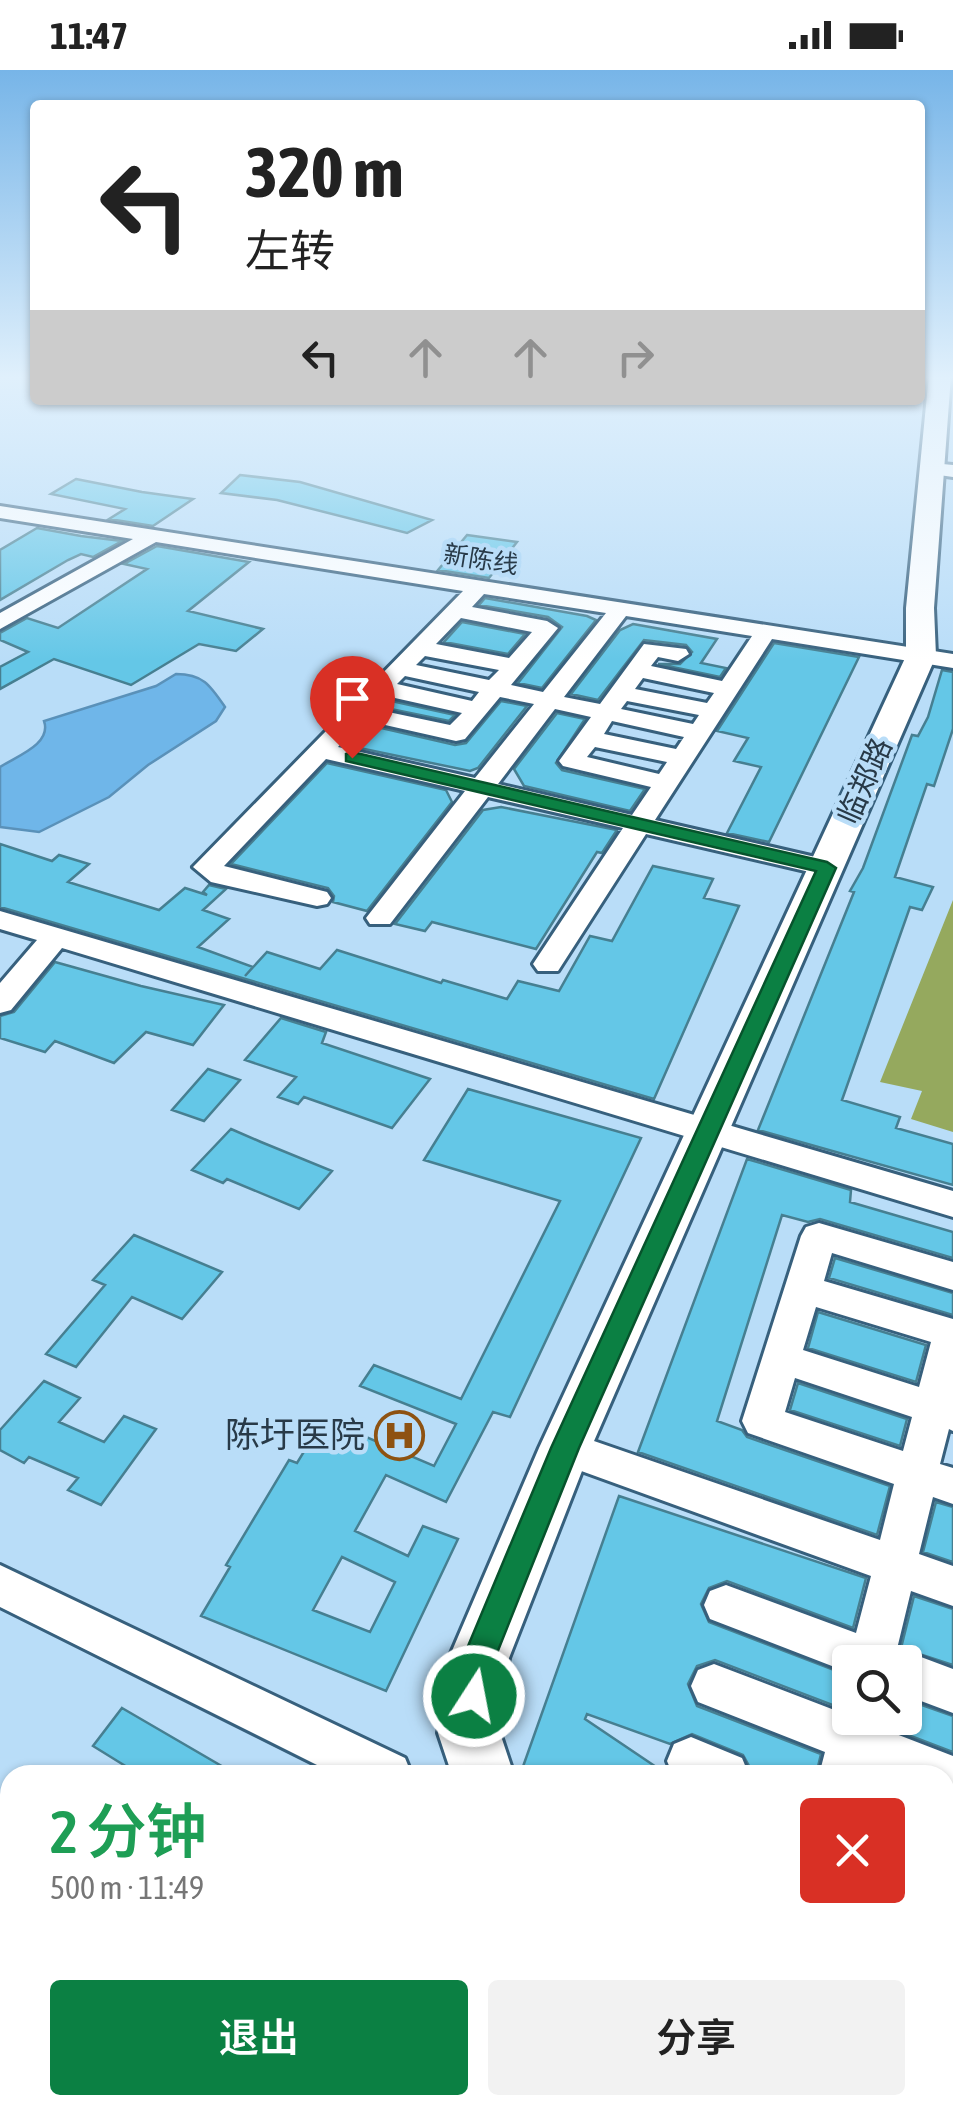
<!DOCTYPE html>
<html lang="zh">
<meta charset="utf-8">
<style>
:root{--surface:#fff;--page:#f2f2f2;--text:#222;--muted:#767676;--accent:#0b8043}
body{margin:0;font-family:"Asap Condensed","Noto Sans SC",sans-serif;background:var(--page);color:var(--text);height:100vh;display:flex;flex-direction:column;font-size:38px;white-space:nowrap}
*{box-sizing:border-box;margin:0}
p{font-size:32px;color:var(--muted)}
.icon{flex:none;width:55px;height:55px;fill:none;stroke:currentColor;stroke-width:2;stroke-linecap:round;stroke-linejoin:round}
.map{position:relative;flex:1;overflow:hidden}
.sheet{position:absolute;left:0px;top:1695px;width:955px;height:350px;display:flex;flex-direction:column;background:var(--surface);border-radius:30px 30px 0 0;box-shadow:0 2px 8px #0004}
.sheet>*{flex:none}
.top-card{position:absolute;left:30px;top:30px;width:895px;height:305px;border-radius:10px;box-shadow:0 2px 8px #0004;background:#fff;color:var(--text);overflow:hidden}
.fabs{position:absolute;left:832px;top:1575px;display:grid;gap:20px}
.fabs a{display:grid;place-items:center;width:90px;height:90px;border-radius:10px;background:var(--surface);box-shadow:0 2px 8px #0004;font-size:50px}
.pin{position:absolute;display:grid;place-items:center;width:85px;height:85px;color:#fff;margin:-102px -42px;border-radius:50% 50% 50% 0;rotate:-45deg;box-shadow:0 0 10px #0007}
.pin .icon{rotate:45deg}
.me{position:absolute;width:110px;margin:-55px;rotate:11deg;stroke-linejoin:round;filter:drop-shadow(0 0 8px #0008)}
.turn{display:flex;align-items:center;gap:35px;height:210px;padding:0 50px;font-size:45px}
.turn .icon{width:130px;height:130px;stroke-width:2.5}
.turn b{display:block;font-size:70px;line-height:85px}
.lanes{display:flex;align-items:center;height:95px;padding:0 50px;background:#0003;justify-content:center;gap:50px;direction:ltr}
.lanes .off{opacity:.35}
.round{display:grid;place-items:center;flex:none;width:105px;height:105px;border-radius:10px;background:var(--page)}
.head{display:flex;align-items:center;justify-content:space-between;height:170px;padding:0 50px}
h1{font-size:60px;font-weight:600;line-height:75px;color:#1e9e55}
.cta{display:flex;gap:20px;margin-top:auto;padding:20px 50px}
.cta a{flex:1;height:115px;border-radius:10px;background:var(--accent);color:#fff;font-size:40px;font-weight:600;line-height:115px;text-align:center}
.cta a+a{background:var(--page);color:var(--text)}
.status{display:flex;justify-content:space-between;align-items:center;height:70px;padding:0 50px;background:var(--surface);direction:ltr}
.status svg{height:28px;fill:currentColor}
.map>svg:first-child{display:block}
</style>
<div class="status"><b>11:47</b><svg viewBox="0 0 49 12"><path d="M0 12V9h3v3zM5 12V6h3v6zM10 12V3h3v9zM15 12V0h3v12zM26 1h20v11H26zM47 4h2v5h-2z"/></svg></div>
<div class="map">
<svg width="953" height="2045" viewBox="0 0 953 2045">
<rect width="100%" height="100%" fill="#b9ddf8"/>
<!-- forest -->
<path fill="#95a95e" d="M953,830V1062L911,1049L922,1021L880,1012Z"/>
<!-- water -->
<path fill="#6fb6e9" stroke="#5a91b9" stroke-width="2.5" d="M176,604C203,604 210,615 225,637L216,651L148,695L109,727L39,762L0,757V697C17,686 52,674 44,651L156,616Z"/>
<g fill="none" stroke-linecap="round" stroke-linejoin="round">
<!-- stream -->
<path stroke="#5a91b9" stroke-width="11" d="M192,2045L197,2035"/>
</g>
<!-- building -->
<path fill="#64c7e7" stroke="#467f91" stroke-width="2.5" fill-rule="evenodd" d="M240,405L300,412L432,450L407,463L277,430L221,423Z
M76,409L142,422L193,429L153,456L109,449L125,439L51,424Z
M37,458L81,466L122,471L93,487L81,484L68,490L0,530V480Z
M467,465L517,472L489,508L438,500Z
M157,476L249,492L188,541L263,559L236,581L199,574L131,615L54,589L0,619V597L28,582L0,570V563L27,548L58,558L147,499L124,494Z
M485,528L587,546L596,550L542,618L518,613L562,557L548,547L479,535Z
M462,552L525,564L508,584L444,572Z
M633,554L717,569L701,593L726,598L720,607L658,594H680L692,582L686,575L644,570L598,630L571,624L620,560Z
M774,573L859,587L769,772L727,763L761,697L734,691L748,668L717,661Z
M942,600L953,602V659L934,716L927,714L895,807L933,817L922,840L910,837L842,1030L900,1047L896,1058L953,1074V1115L758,1060L854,822L850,821L863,798L912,665L918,666L928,647Z
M387,630L455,645L449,651L381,637Z
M501,631L527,636L478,698L470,701L345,675L364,654L455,675L466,673Z
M557,643L585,649L556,693L562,700L645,719L630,741L524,716L514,699Z
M327,693L446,720L452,732L367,841L333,832L334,826L328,818L231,794Z
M501,737L617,760L602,783L597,782L536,879L432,852L425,861L395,854L483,740Z
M0,774L52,791L59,785L89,794L68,812L159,840L185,818L207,825L203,822L209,815L226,819L203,840L229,849L198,877L253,897L245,906L267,882L320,899L337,880L441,913L443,910L507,929L518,911L559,921L590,866L612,871L653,796L713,809L704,828L739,836L654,1029L0,837Z
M55,892L141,916L224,935L193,975L146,962L114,993L55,971L45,982L0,968V946L14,942Z
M281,948L326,962L322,973L430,1009L392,1058L304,1027L298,1034L278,1027L296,1007L245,990Z
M208,999L240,1010L204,1051L172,1040Z
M468,1019L641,1068L510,1347L493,1342L446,1432L386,1405L355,1461L408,1486L423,1456L458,1469L386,1621L201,1546L230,1497L226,1495L289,1390L297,1393L324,1349L434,1396L456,1354L360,1316L374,1295L461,1329L560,1131L424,1090ZM342,1487L395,1512L370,1562L313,1540Z
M231,1059L261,1072L332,1101L299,1139L227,1109L223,1113L192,1100Z
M747,1089L851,1120L850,1132L953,1162V1188L820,1149L808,1152L782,1145L717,1351L742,1360L747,1367L890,1416L877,1465L638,1382Z
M134,1165L222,1202L182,1249L132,1227L76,1297L46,1284L105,1215L93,1210Z
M835,1188L953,1223V1245L829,1208Z
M818,1242L926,1275L916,1312L808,1278Z
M44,1311L80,1328L59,1352L104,1372L124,1346L156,1359L101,1435L68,1420L78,1408L29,1387L24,1393L0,1380V1360Z
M798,1313L907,1349L900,1376L790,1340Z
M619,1426L866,1508L853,1558L727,1511L709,1518L701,1534L709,1552L850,1606V1624L839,1629L835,1636L715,1590L697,1596L688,1614L697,1636L821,1684L816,1705H754L743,1685L692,1664L670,1674L587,1644L585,1649L668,1705H520Z
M936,1432L953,1437V1492L923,1482Z
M914,1526L953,1539V1595L901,1578Z
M905,1629L953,1646V1682L882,1655L883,1648H905Z
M122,1638L237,1705H140L93,1676Z"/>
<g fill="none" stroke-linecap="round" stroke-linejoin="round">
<defs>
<path id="minor" d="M932,393L953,395V407L925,403V395Z
M0,436L953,584V598L772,569L655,750L837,792L841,798L827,806L646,764L558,901H538L533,894L623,758L488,727L390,854H370L366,848L465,721L326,689L224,796L327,822L331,828L327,834L317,836L211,812L193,797L463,521L156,472L0,559V543L133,469L0,448ZM484,524L606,543L543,622L511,615L558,558L547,551L472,537ZM626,546L752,566L722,611L651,596L658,587L678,591L689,584L686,579L644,574L600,634L564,627ZM461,548L532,562L509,588L436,574ZM425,586L499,600L489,610L416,595ZM405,606L479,622L472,631L397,614ZM643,608L714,623L707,633L635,619ZM386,626L462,643L450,655L374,639ZM500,627L534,634L475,708L338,677L363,650L456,671L465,669ZM627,631L699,645L693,654L621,639ZM555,639L591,647L559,691L563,696L651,717L632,745L498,714ZM612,651L684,667L676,679L604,664ZM595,677L667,692L659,704L587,687Z
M0,841L953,1121V1147L62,878L11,940L0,943V913L37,870L0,859Z
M819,1153L953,1192V1220L832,1183L824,1211L953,1249V1361L949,1359L940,1394L953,1398V1434L933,1427L919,1484L953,1496V1536L911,1521L896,1583L905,1581L953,1599V1643L905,1625V1592H850V1603L710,1549L704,1535L710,1521L726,1515L856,1563L871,1506L551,1390L545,1378L551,1366L565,1361L880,1470L894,1414L748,1363L742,1351L801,1166L806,1157ZM816,1237L931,1272L919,1317L803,1280ZM795,1308L912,1347L903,1381L785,1342Z
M0,1495L405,1688L412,1705H337L0,1537Z
M714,1594L837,1641L841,1632L850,1628V1648H880L878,1657L953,1686V1724L945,1728V1705H882L868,1700L867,1705H819L825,1682L698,1632L691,1616L698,1600Z
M691,1667L742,1688L749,1705H673L667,1691L674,1674Z
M945,1771L953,1774V1824L945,1821Z
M216,2035H272L268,2045H212Z"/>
<path id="major" d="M929,305H951L934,538L936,586L591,1378L509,1588L500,1663L514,1705H452L438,1663L449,1588L539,1378L906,586V538Z
M786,2035H867L871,2045H790Z"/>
</defs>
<!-- minor casing -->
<use href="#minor" stroke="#37607d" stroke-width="6"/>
<!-- major casing -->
<use href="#major" stroke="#37607d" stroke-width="6"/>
<!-- minor -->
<use href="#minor" fill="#fff" fill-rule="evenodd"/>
<!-- major -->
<use href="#major" fill="#fff" fill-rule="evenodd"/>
</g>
<!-- sky -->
<linearGradient id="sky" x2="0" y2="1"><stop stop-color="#77b5e8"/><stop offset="0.52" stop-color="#e0f0fc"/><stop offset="1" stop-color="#e0f0fc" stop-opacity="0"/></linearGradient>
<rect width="953" height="591" fill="url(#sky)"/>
<!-- route -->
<path fill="#0b8043" stroke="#07532c" stroke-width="2.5" d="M352,682L827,792L836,798L579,1378L495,1588L485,1637L474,1641L462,1637L458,1626L463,1588L551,1378L816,801L346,691V684Z"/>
<!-- icons -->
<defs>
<symbol id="hospital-ring" viewBox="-11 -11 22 22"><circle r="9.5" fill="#b9ddf8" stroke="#8e5211" stroke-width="1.5"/><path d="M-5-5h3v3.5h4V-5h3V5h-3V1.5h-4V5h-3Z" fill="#8e5211"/></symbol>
</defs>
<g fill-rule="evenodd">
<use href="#hospital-ring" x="372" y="1338" width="55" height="55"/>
</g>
<g text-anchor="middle" stroke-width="9" stroke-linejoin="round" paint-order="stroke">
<!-- far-street labels -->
<g font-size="25" fill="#283a48" stroke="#b9ddf8">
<text transform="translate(481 489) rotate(9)" y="9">新陈线</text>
</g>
<!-- street labels -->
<g font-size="30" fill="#283a48" stroke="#b9ddf8">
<text transform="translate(865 711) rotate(-66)" y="10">临郑路</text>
</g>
<!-- near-poi labels -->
<g font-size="35" fill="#283a48" stroke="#b9ddf8" text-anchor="end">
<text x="365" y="1377">陈圩医院</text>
</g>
</g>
</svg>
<div class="fabs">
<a><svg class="icon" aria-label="search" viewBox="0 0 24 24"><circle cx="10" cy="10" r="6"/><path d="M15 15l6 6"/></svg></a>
</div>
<div class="pin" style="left:352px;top:688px;background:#d93025"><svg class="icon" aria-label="arrive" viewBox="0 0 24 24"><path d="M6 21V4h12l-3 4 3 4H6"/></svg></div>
<svg class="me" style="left:474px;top:1626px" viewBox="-20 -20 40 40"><circle r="17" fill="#0b8043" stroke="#fff" stroke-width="3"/><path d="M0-11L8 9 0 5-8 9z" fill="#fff"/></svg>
<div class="top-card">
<div class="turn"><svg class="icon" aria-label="left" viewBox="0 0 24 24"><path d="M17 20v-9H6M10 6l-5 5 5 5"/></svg><div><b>320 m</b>左转</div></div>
<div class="lanes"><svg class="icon" aria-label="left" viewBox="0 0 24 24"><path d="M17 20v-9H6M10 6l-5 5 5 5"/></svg><svg class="icon off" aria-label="ahead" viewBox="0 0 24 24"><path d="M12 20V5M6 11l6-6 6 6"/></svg><svg class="icon off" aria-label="ahead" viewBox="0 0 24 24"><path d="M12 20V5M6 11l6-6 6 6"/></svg><svg class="icon off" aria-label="right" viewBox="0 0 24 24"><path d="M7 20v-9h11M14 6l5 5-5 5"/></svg></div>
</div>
<section class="sheet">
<div class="head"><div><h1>2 分钟</h1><p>500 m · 11:49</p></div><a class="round" style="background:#d93025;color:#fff"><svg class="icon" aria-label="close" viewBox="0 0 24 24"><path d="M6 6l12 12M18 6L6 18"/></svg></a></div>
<div class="cta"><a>退出</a><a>分享</a></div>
</section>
</div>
